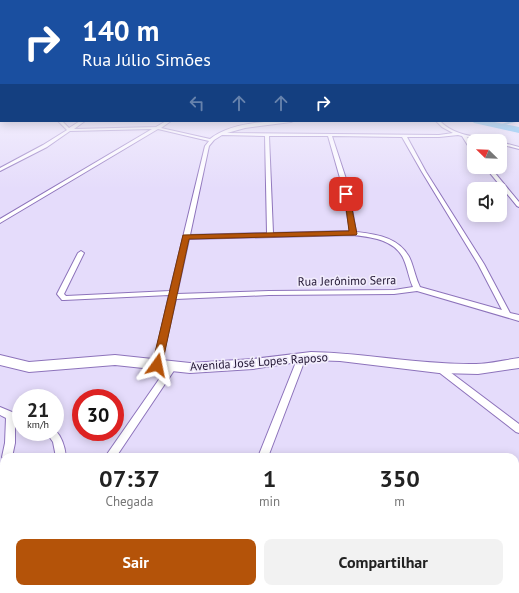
<!DOCTYPE html>
<html lang="pt">
<meta charset="utf-8">
<style>
:root{--surface:#fff;--page:#f2f2f2;--text:#222;--muted:#767676;--accent:#b45309}
body{margin:0;font-family:"PT Sans",sans-serif;background:var(--page);color:var(--text);height:100vh;display:flex;flex-direction:column;font-size:15px;white-space:nowrap}
*{box-sizing:border-box;margin:0}
p{font-size:13px;color:var(--muted)}
.icon{flex:none;width:22px;height:22px;fill:none;stroke:currentColor;stroke-width:2;stroke-linecap:round;stroke-linejoin:round}
.map{position:relative;flex:1;overflow:hidden}
.side{position:absolute;left:0px;top:453px;width:519px;height:140px;display:flex;flex-direction:column;background:var(--surface);border-radius:12px 12px 0 0;box-shadow:0 2px 10px #0003}
.side>*{flex:none}
.hud{position:absolute;left:0px;top:0px;width:519px;height:122px;box-shadow:0 2px 10px #0003;background:#1a4fa0;color:#fff;overflow:hidden}
.needle{width:26px;rotate:293deg}
.tools{position:absolute;left:467px;top:134px;display:grid;gap:8px}
.tools a{display:grid;place-items:center;width:40px;height:40px;border-radius:8px;background:var(--surface);box-shadow:0 2px 10px #0003;font-size:20px}
.speed{position:absolute;left:12px;top:389px;display:flex;gap:8px;font-size:20px;font-weight:700;text-align:center}
.speed>*{display:grid;place-content:center;width:52px;height:52px;border-radius:50%;background:var(--surface);box-shadow:0 2px 10px #0003;line-height:1}
.speed small{font-size:10px;font-weight:400}
.speed .limit{border:6px solid #d22;background:#fff;color:#111}
.pin{position:absolute;display:grid;place-items:center;width:34px;height:34px;color:#fff;margin:-17px;border-radius:8px;box-shadow:0 2px 6px #0006}
.me{position:absolute;width:44px;margin:-22px;rotate:12deg;stroke-linejoin:round;filter:drop-shadow(0 0 3px #0008)}
.turn{display:flex;align-items:center;gap:14px;height:84px;padding:0 16px;font-size:18px}
.turn .icon{width:52px;height:52px;stroke-width:2.5}
.turn b{display:block;font-size:28px;line-height:34px}
.lanes{display:flex;align-items:center;height:38px;padding:0 16px;background:#0003;justify-content:center;gap:20px;direction:ltr}
.lanes .off{opacity:.35}
.eta{display:flex;justify-content:space-evenly;align-items:center;height:68px;text-align:center}
.eta b{font-size:24px;font-weight:700;line-height:28px}
.button{display:flex;gap:8px;margin-top:auto;padding:8px 16px}
.button a{flex:1;height:46px;border-radius:8px;background:var(--accent);color:#fff;font-size:16px;font-weight:700;line-height:46px;text-align:center}
.button a+a{background:var(--page);color:var(--text)}
.map>svg:first-child{display:block}
</style>
<div class="map">
<svg width="519" height="593" viewBox="0 0 519 593">
<rect width="100%" height="100%" fill="#e5dcfb"/>
<g fill="none" stroke-linecap="round" stroke-linejoin="round">
<!-- stream -->
<path stroke="#24a5ec" stroke-width="2" d="M498,126L515,121"/>
<!-- river -->
<path fill="#24a5ec" fill-rule="evenodd" d="M472,121H490L519,127V133L474,123Z"/>
<defs>
<path id="street" d="M58,121H62L69,128L80,121H85L74,129L156,127L166,121H171L161,128L210,139C231,122 268,121 293,121L291,122L245,128L227,133L439,135L453,133L442,127L436,121H440C454,136 475,136 494,140V141H487L467,137L474,148V152H472L462,136L458,135L439,137H407L426,172L484,264L510,313L519,315V321L417,291L394,294L269,295L176,299L161,365L160,367L157,368L154,367L153,365L169,295L64,300H62L57,294L78,253L81,251L84,253L64,294L66,296L170,291L205,146L209,141L158,129L0,223V219L152,129L70,131L47,147L0,171V168L43,145L67,130ZM222,135L265,136L267,233L190,235L209,146L214,140ZM269,136H328L342,185L350,231L273,233ZM332,136L402,137L422,172L478,264L502,310L420,287C416,279 414,269 411,261C402,238 377,234 356,232L348,185ZM353,235C372,237 396,240 404,260C408,269 409,279 413,287L394,290L269,291L177,294L189,239Z
M500,142L519,147V149L500,144Z
M485,167H490L519,202V207L517,206Z
M302,354L305,355L306,357L268,457H258L298,357L299,355Z
M172,364L175,365L176,367L175,369L116,457H105L169,365Z
M439,365L442,366L519,424V433L516,432L436,370L435,368L436,366Z
M0,407L12,412L21,414V422L15,421V443L12,457H4V460L2,457L5,443L6,418L0,415Z
M55,430C62,437 65,447 66,457H56L53,442L46,432H55Z
M4,463V486L0,488V466Z
M515,469H519V479H515Z
M515,574L519,576V589L515,587Z
M131,589H148L150,593H133Z
M186,589H200L198,593H184Z
M391,589H404L406,593H393Z"/>
<path id="secondary" d="M311,352C366,353 421,365 476,364C490,364 505,360 519,358V368L478,374L439,373L340,361L311,360L253,369L190,373L115,365L29,372L0,365V355L29,362L115,355L190,363L253,359Z"/>
</defs>
<!-- street casing -->
<use href="#street" stroke="#8d73bb" stroke-width="2"/>
<!-- secondary casing -->
<use href="#secondary" stroke="#8d73bb" stroke-width="2"/>
<!-- street -->
<use href="#street" fill="#fff" fill-rule="evenodd"/>
<!-- secondary -->
<use href="#secondary" fill="#fff" fill-rule="evenodd"/>
</g>
<!-- sky -->
<linearGradient id="sky" x2="0" y2="1"><stop stop-color="#59aeea"/><stop offset="0.56" stop-color="#f3effd"/><stop offset="1" stop-color="#f3effd" stop-opacity="0"/></linearGradient>
<rect width="519" height="189" fill="url(#sky)"/>
<!-- route -->
<path fill="#b45309" stroke="#753606" d="M344,192L349,194L357,234L356,235L189,239L162,365L161,368L157,369L153,368L152,365L183,235L349,231Z"/>
<g text-anchor="middle" stroke-width="3.5" stroke-linejoin="round" paint-order="stroke">
<!-- street labels -->
<g font-size="12" fill="#201532" stroke="#f1ecfc">
<text transform="translate(347 281) rotate(-1)" y="4">Rua Jerônimo Serra</text>
<text transform="translate(259 362) rotate(-4)" y="4">Avenida José Lopes Raposo</text>
</g>
</g>
</svg>
<div class="tools">
<a><svg class="needle" viewBox="-14 -14 28 28"><path d="M0-13l5 13h-10z" fill="#e53935"/><path d="M0 13l5-13h-10z" fill="#767676"/></svg></a>
<a><svg class="icon" aria-label="sound" viewBox="0 0 24 24"><path d="M4 9h4l5-4v14l-5-4H4zM17 9q2 3 0 6"/></svg></a>
</div>
<div class="speed"><div>21<small>km/h</small></div><div class="limit">30</div></div>
<div class="pin" style="left:346px;top:194px;background:#d93025"><svg class="icon" aria-label="arrive" viewBox="0 0 24 24"><path d="M6 21V4h12l-3 4 3 4H6"/></svg></div>
<svg class="me" style="left:157px;top:365px" viewBox="-20 -20 40 40"><path d="M0-17L14 15 0 8-14 15z" fill="#b45309" stroke="#fff" stroke-width="4"/></svg>
<div class="hud">
<div class="turn"><svg class="icon" aria-label="right" viewBox="0 0 24 24"><path d="M7 20v-9h11M14 6l5 5-5 5"/></svg><div><b>140 m</b>Rua Júlio Simões</div></div>
<div class="lanes"><svg class="icon off" aria-label="left" viewBox="0 0 24 24"><path d="M17 20v-9H6M10 6l-5 5 5 5"/></svg><svg class="icon off" aria-label="ahead" viewBox="0 0 24 24"><path d="M12 20V5M6 11l6-6 6 6"/></svg><svg class="icon off" aria-label="ahead" viewBox="0 0 24 24"><path d="M12 20V5M6 11l6-6 6 6"/></svg><svg class="icon" aria-label="right" viewBox="0 0 24 24"><path d="M7 20v-9h11M14 6l5 5-5 5"/></svg></div>
</div>
<section class="side">
<div class="eta">
<div><b>07:37</b><p>Chegada</p></div>
<div><b>1</b><p>min</p></div>
<div><b>350</b><p>m</p></div>
</div>
<div class="button"><a>Sair</a><a>Compartilhar</a></div>
</section>
</div>
